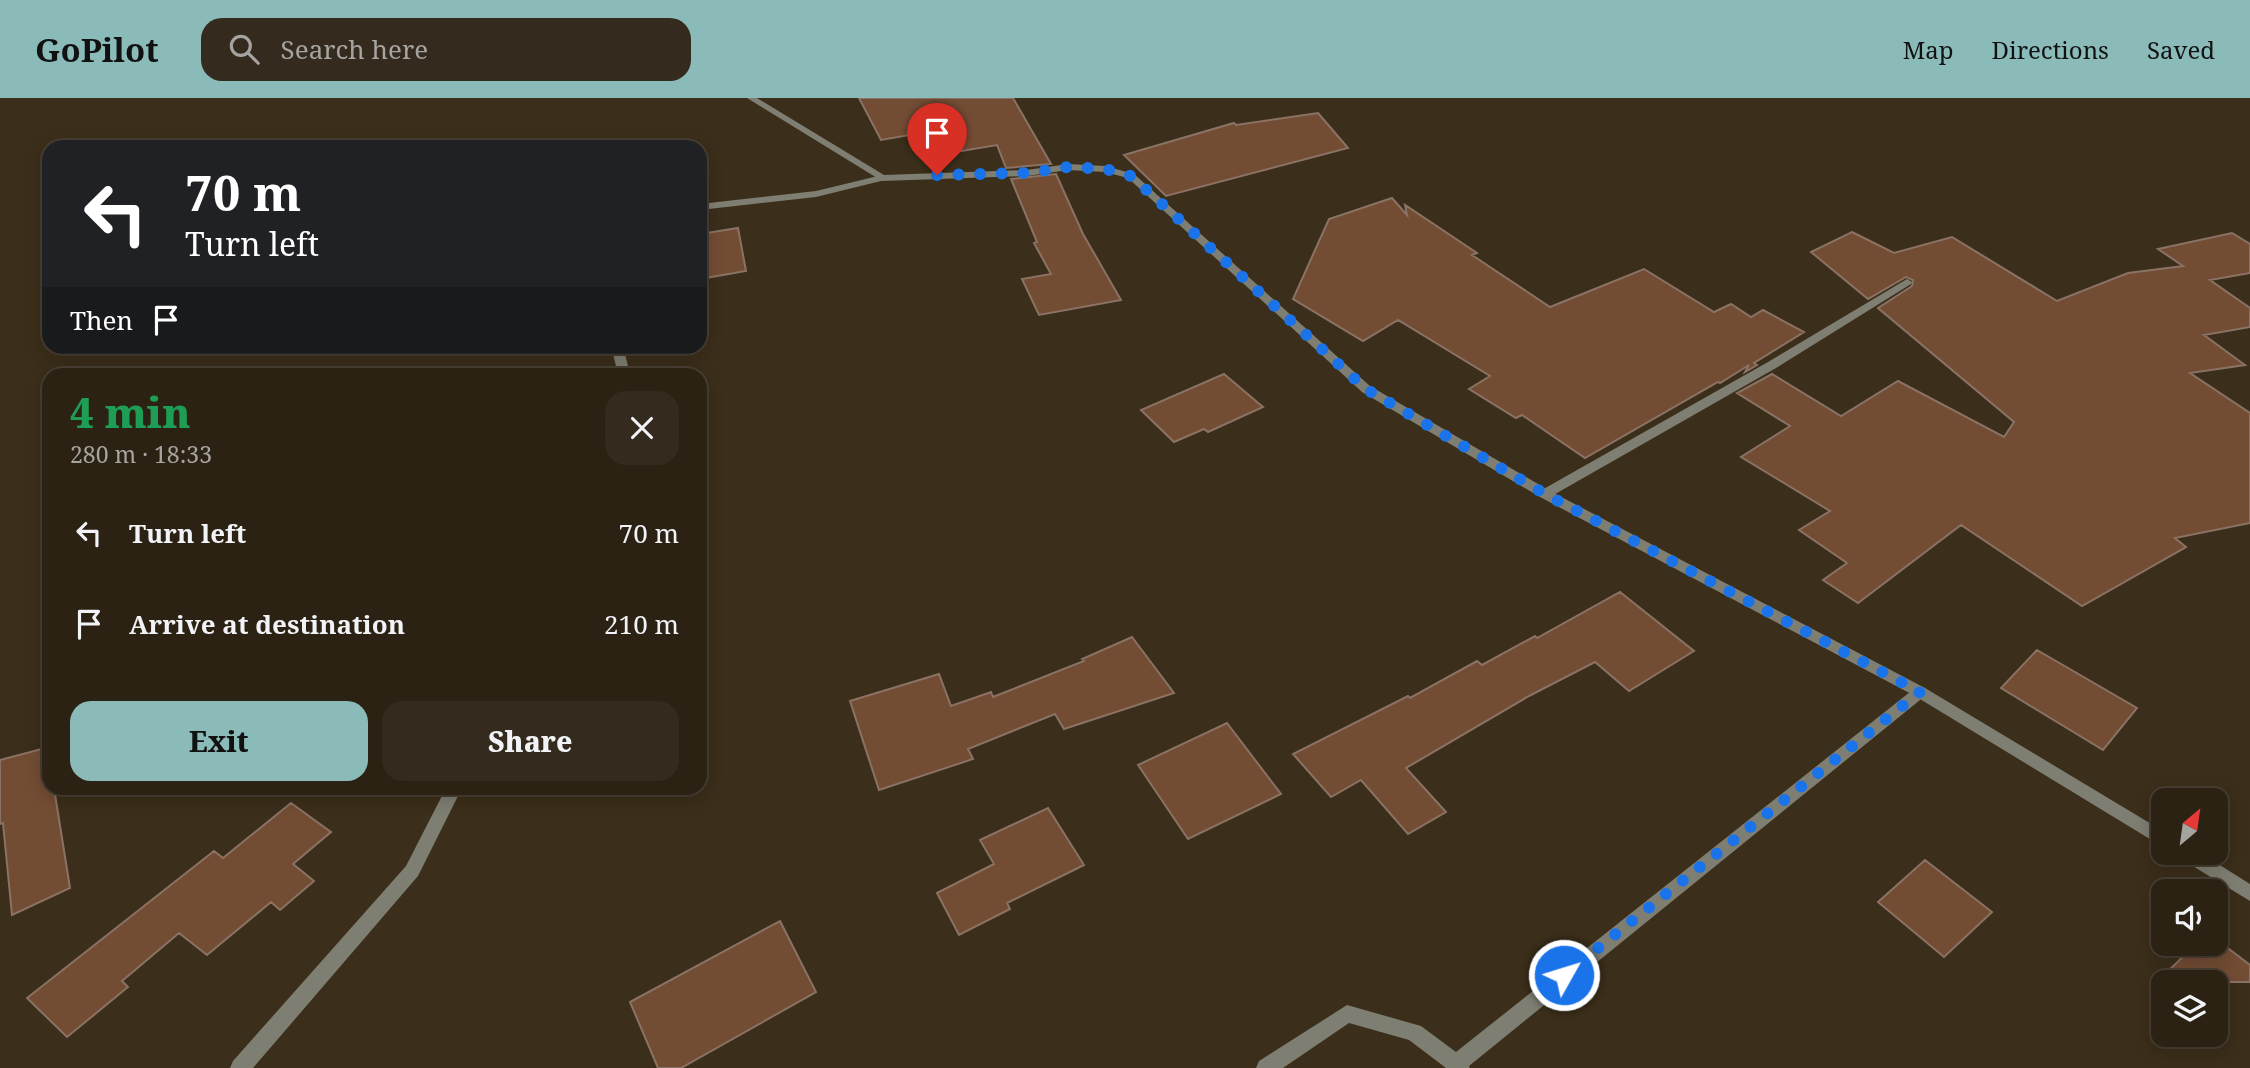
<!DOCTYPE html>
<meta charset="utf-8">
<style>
:root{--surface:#2c2214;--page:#342a1d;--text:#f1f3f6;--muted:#a6a4a0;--line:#483f34;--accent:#8bbbb9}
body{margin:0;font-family:"Noto Serif",serif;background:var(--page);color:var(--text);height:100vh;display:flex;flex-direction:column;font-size:26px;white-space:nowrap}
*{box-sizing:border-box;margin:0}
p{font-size:23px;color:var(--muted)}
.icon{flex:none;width:38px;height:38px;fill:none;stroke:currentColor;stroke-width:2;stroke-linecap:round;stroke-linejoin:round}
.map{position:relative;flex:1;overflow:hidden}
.panel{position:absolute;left:42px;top:270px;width:665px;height:427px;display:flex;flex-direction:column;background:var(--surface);border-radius:21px;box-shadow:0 4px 18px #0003,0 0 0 2px var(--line)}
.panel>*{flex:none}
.guide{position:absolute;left:42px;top:42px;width:665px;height:214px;border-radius:21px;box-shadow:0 4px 18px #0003,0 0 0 2px var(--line);background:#202124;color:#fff;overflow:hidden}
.needle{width:46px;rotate:29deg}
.buttons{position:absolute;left:2151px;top:690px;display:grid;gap:14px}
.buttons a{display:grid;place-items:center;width:77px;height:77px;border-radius:14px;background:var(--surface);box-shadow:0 4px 18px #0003,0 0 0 2px var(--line);font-size:35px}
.pin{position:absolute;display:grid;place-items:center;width:60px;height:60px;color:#fff;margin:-72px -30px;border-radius:50% 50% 50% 0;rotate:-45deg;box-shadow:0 0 7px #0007}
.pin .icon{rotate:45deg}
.me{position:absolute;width:77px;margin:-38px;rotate:51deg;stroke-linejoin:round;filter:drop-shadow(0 0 5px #0008)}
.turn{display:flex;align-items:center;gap:24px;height:147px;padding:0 28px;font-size:32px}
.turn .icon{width:91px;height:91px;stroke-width:2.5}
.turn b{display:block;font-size:49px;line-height:60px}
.then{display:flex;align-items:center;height:66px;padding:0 28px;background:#0003;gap:14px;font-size:26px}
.round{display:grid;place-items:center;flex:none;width:74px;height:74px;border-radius:21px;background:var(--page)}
.head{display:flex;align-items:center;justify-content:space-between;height:119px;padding:0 28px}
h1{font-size:42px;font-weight:800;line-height:52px;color:#1e9e55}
.primary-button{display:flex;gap:14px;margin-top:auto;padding:14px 28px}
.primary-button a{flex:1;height:80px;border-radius:21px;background:var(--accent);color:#111;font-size:28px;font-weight:800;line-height:80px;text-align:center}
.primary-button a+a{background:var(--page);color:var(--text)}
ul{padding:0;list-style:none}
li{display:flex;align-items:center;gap:21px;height:91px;padding:0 28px}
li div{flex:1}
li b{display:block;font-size:26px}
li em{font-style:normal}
header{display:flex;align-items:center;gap:42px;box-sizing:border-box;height:98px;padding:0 35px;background:var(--accent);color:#111}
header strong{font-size:33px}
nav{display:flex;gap:38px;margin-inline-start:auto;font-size:24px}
.search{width:490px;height:63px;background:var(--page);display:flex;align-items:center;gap:18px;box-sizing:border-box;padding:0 24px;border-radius:21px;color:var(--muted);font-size:26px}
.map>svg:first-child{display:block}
</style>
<header>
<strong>GoPilot</strong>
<div class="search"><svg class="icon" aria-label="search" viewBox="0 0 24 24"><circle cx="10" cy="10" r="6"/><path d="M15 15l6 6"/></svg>Search here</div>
<nav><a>Map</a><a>Directions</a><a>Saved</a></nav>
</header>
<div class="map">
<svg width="2250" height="970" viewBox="0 0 2250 970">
<rect width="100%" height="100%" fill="#3b2e1a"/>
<!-- building -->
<path fill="#734c34" stroke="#8a7264" stroke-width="2" d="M859,0H1013L1051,66L1006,70L997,47L950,55L944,45L928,47L921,35L881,42Z
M1318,15L1348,50L1166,98L1124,57L1234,25L1236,27Z
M1056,76L1083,136L1121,202L1039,217L1022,181L1051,176L1034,145L1037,144L1011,81Z
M1392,100L1407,117L1405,107L1477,155L1472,157L1550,209L1644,171L1714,214L1731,206L1751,219L1763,212L1804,234L1754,265L1757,267L1745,274L1749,267L1720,285L1718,284L1585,360L1522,317L1516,320L1469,291L1490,278L1398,222L1363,243L1293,201L1329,121Z
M738,130L746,173L700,181V136Z
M1852,134L1894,155L1952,139L2057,203L2128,175L2183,168L2158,151L2232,135L2250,146V175L2210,182L2250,210V229L2204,237L2245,267L2190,275L2250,315V425L2175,440L2186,449L2082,508L1961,427L1858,505L1823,482L1847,465L1799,432L1830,413L1741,359L1790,328L1737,295L1772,276L1841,318L1898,283L2004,339L2014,324L1878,210L1912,188L1913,182L1906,179L1868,201L1811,154Z
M1224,276L1263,309L1208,334L1204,331L1174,344L1141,312Z
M1620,494L1694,553L1629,593L1595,564L1529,598L1406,670L1446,714L1408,736L1361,682L1331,699L1293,656L1408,598L1410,600L1477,563L1482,567L1535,538L1537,540Z
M1132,539L1174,595L1064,631L1055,616L968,651L973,661L879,692L850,603L939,576L951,608L991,594L993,599L1084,563L1082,561Z
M2037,552L2137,610L2103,652L2001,590Z
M1227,625L1281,696L1188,741L1138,667Z
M49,649V690H54L70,790L12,817L3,725L0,726V662Z
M291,705L331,734L293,766L314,783L280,812L271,804L207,857L179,835L122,883L128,889L67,939L27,900L214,753L223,760Z
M1048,710L1084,767L1007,805L1010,811L959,837L937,795L994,766L980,742Z
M1925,762L1992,814L1944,859L1878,804Z
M780,823L816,894L681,970H658L630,904Z
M2216,841L2250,867V884H2157L2197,845H2216Z"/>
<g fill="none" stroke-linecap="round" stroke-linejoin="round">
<!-- minor -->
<path fill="#7e7e72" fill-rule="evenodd" d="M882,77L887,80L885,82L816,99L700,112V106L816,93Z
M1907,181L1912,184L1911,186L1776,270L1550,399H1540L1538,396L1540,393L1768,264Z
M611,248H623L630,276H618Z
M1920,588L1925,590L1928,594L1925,598L1469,968L1470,970H1446L1409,942L1349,925L1283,970H1256L1259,963L1347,907L1421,928L1456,954L1915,590Z
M446,690H462L418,778L253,970H230L233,963L406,768Z"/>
<!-- tertiary -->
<path fill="#7e7e72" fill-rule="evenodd" d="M747,0H757L884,77L1027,72L1068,66L1105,68L1134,76L1370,288L1550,393L1925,590L2163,733V749L1915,598L1540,399L1362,294L1128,80L1105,74L1068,72L1027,78L882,83Z
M2176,754H2199L2250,786V803L2178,759Z"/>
</g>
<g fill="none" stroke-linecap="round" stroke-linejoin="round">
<!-- route -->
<path stroke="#1a73e8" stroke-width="12" stroke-dasharray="0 21.6" d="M937,77L1027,75L1068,69L1105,71L1131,78L1366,291L1545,396L1920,594L1564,877"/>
</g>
</svg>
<div class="buttons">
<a><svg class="needle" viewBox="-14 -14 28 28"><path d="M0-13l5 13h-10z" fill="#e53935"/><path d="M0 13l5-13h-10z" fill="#a6a4a0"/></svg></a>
<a><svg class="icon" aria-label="sound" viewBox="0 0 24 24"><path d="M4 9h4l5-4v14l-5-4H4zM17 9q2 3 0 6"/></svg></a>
<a><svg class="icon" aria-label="layers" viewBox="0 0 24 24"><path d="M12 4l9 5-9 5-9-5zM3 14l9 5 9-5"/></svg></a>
</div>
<div class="pin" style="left:937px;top:77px;background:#d93025"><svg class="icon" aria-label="arrive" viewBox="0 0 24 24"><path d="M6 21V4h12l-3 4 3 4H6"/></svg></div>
<svg class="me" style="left:1564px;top:877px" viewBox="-20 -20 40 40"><circle r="17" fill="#1a73e8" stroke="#fff" stroke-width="3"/><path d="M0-11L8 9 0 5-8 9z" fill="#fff"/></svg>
<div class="guide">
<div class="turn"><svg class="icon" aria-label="left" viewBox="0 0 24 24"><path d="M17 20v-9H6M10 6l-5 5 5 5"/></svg><div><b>70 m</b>Turn left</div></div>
<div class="then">Then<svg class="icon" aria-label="arrive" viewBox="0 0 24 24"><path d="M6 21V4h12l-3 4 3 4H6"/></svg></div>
</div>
<section class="panel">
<div class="head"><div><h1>4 min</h1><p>280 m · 18:33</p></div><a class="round"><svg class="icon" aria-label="close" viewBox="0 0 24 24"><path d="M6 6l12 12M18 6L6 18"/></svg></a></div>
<ul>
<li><svg class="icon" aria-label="left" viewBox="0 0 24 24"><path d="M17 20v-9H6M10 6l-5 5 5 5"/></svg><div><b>Turn left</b></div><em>70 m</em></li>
<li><svg class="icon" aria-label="arrive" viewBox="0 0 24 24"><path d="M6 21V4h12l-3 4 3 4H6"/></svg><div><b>Arrive at destination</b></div><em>210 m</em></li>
</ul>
<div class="primary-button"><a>Exit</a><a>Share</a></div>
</section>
</div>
